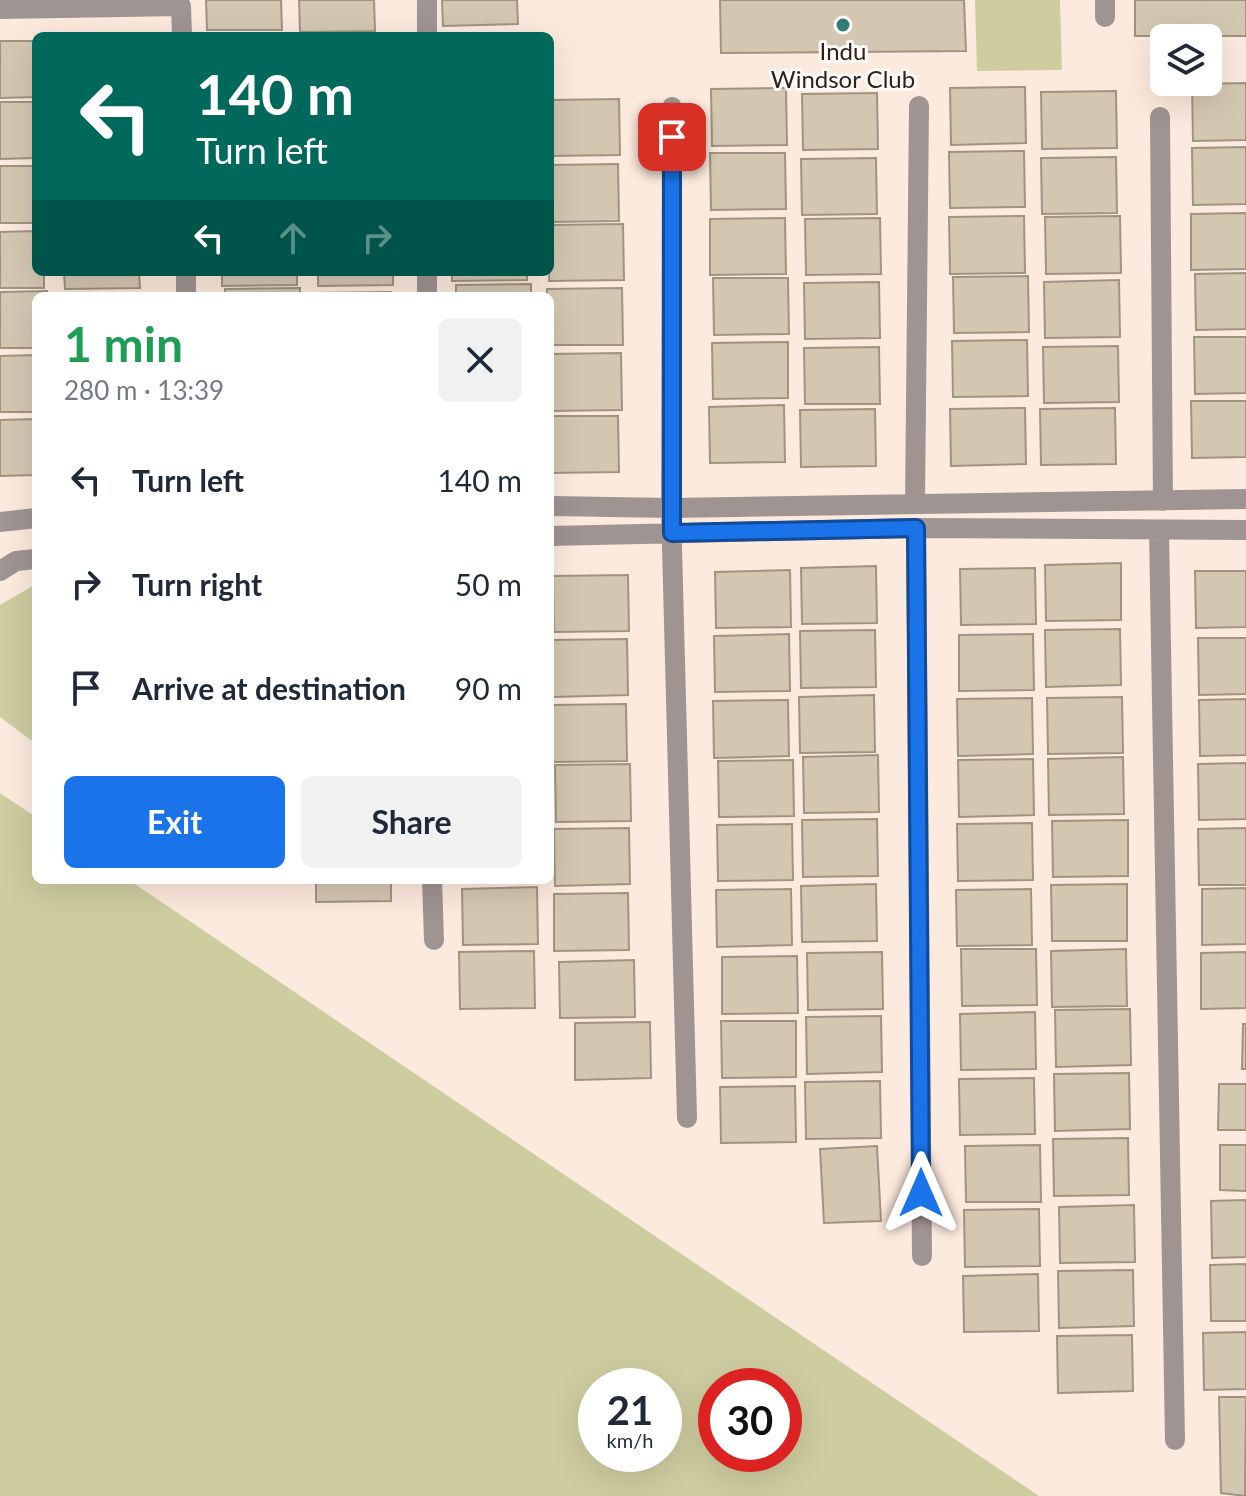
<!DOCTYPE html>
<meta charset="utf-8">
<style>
:root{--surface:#fff;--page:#f2f2f3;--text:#1f2937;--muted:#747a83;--accent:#1a73e8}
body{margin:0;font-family:Lato,sans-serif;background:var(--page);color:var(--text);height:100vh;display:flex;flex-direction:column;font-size:30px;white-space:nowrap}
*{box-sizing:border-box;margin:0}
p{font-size:26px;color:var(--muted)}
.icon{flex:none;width:44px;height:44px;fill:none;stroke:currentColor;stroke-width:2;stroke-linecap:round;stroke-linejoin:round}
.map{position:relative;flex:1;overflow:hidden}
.sheet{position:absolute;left:32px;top:292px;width:522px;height:592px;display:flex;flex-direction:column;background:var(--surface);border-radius:12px;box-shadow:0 8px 32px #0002}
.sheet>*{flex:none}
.hud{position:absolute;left:32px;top:32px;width:522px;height:244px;border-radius:12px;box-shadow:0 8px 32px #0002;background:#00695c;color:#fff;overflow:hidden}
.tools{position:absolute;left:1150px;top:24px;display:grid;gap:16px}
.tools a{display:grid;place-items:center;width:72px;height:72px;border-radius:12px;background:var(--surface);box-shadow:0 8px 32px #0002;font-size:40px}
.speed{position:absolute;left:578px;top:1368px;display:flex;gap:16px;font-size:40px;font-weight:700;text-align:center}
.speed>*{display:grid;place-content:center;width:104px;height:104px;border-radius:50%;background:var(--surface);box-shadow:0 8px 32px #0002;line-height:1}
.speed small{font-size:20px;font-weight:400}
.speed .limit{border:12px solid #d22;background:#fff;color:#111}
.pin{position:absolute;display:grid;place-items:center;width:68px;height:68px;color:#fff;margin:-34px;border-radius:16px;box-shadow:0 4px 12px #0006}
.me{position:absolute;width:88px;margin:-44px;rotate:0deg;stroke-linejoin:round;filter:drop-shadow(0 0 6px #0008)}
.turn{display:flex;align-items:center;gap:28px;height:168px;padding:0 32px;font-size:36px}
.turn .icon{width:104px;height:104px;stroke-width:2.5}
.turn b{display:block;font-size:56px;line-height:68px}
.lanes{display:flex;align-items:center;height:76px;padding:0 32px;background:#0003;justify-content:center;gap:40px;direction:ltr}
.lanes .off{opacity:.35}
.round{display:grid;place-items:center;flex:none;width:84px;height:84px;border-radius:12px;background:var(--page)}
.headline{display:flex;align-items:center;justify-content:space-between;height:136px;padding:0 32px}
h1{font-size:48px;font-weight:700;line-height:60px;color:#1e9e55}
.button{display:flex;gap:16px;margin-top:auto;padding:16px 32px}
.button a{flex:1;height:92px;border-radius:12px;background:var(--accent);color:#fff;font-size:32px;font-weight:700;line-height:92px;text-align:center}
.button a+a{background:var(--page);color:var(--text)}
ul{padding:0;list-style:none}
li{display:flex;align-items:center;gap:24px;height:104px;padding:0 32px}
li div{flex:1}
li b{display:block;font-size:30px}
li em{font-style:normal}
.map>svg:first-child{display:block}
</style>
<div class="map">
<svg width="1246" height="1496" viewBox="0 0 1246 1496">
<rect width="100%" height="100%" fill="#fdeade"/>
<!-- green -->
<path fill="#cecda0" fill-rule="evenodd" d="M975,0H1060L1062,70L977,71Z
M36,584V744L0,717V605Z
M0,793L36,817V880H129L1039,1496H0ZM596,1386H664V1454H596ZM716,1386H784V1454H716Z"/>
<!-- building -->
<path fill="#d4c7b2" stroke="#a09480" stroke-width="2" d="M206,0H281L282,30H207Z
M299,0H374L375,31L300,32Z
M442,0H517L518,24L443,26Z
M720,0H964L966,51L721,53Z
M1135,0H1246V36H1135Z
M527,33V36H452V34Z
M0,41H36V97L0,98Z
M1246,83V140L1193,141L1192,84Z
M1025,87L1026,143L951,145L950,88Z
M786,88L787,145L712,146L711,89Z
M1116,91L1117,148L1042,149L1041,92Z
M877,93L878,149L803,150L802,94Z
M619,99L620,155L550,156V100Z
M0,102H36V158L0,159Z
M1246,147V204L1193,205L1192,148Z
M1024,151L1025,207L950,208L949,152Z
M710,153H785L786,209L711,210Z
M1116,157L1117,213L1042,214L1041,158Z
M876,158L877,214L802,215L801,159Z
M618,164L619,221L550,222V165Z
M0,166H36V223H0Z
M1246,213V269L1191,270V214Z
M1024,216L1025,273L950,274L949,217Z
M1120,216L1121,273L1046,274L1045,217Z
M785,218L786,274L710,275V219Z
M880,218L881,274L806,275L805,219Z
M623,224L624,280L549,281L550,225Z
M36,231V272H44V288H0V232Z
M64,272H139L140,288L65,289Z
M222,272H297V285L222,286Z
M318,272H393V285L318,286Z
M452,272H527V280L452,281Z
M1246,273V329L1196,330L1195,274Z
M1028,276L1029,332L954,333L953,277Z
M713,278H788L789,334L714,335Z
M1119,280L1120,337L1045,338L1044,282Z
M879,282L880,338L805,339L804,283Z
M531,284V296H456V285Z
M300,288V296H225V289Z
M622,288L623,345H550V296H547V289Z
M47,291V296H36V348H0V292Z
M391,292V296H316V293Z
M1194,337H1246V393L1195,394Z
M1027,340L1028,396L953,397L952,341Z
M788,342V398L713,399L712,343Z
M1118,346L1119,402L1044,403L1043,347Z
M879,347L880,404H805L804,348Z
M621,353L622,410L550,411V354Z
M36,355V412H0V356Z
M1191,401H1246V457L1192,458Z
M784,405L785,462L710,463L709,407Z
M1025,408L1026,464L951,466L950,409Z
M1115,408L1116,464L1041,465L1040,409Z
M875,409L876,466L801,467L800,410Z
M550,416H618L619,472L550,473Z
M36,419V475L0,476V420Z
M1121,563V620L1046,621L1045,565Z
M876,566L877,623L802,624L801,568Z
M1035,568L1036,624L961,625L960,569Z
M790,570L791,627L716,628L715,572Z
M1195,571H1246V627L1196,628Z
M628,575L629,631L554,632L553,576Z
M1120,629L1121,685L1046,687L1045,630Z
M875,630L876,687L801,688L800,631Z
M789,634L790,691L715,692L714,636Z
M1033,634L1034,690L959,691V635Z
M1198,638H1246V694L1199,695Z
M627,639L628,695L553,697L552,640Z
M874,695L875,752L800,753L799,697Z
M1122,697L1123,753L1048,754L1047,698Z
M1032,698L1033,754L958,756L957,699Z
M1246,699V755L1200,756L1199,700Z
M788,700L789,756L714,758L713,701Z
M626,704L627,761L552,762L551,705Z
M878,755L879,812L804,813L803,757Z
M1123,757L1124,814L1049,815L1048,759Z
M1033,759L1034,815L959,817L958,760Z
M793,760L794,816L719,817L718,761Z
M1246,763V819L1199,820L1198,764Z
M630,764L631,821L556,822L555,765Z
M877,819L878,876L803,877L802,820Z
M1128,820V876L1053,877L1052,821Z
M1032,823L1033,880L958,881L957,824Z
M792,824L793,880L718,881L717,825Z
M629,828L630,884L555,886L554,829Z
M1246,828V885H1199L1198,829Z
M316,880H391V901L316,902Z
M876,884L877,941L802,942L801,886Z
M1127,884V941H1052L1051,885Z
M537,887L538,944L463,945L462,889Z
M1246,888V944L1202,945V889Z
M791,889L792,945L717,947L716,890Z
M1031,889L1032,945L957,946L956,890Z
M628,893L629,950L554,951V894Z
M961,949H1036L1037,1005L962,1006Z
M1126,949L1127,1006L1052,1007L1051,951Z
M534,951L535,1008L460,1009L459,952Z
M882,952L883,1009L808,1010L807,953Z
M1246,952V1008L1201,1009V953Z
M797,956L798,1013L722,1014V957Z
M634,960L635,1017L560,1018L559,962Z
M1130,1009L1131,1065L1056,1067L1055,1010Z
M1035,1012L1036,1069L961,1070L960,1014Z
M881,1016L882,1072L807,1074L806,1017Z
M721,1021H796V1077L722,1078Z
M650,1022L651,1078L575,1080V1023Z
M1243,1024H1246V1069H1242Z
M1129,1073L1130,1129L1055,1131L1054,1074Z
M1034,1078L1035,1134L960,1135L959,1079Z
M880,1081L881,1138L806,1139L805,1082Z
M1219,1084H1246V1130H1218Z
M795,1086L796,1142L721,1143L720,1087Z
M1128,1138L1129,1195L1054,1196L1053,1139Z
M1040,1145L1041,1202H966L965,1146Z
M1220,1145H1246V1191L1220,1190Z
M877,1146L881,1221L824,1223L820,1149Z
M1246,1200V1257L1212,1258L1211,1201Z
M1134,1205L1135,1262L1060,1263L1059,1207Z
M1039,1209L1040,1266L965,1267L964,1210Z
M1246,1264V1321H1211L1210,1265Z
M1133,1270L1134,1326L1059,1328L1058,1271Z
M1038,1274L1039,1331L964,1332L963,1276Z
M1246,1332V1389L1204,1390L1203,1333Z
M1132,1335L1133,1391L1058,1393L1057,1336Z
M1219,1397H1246L1245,1496L1221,1493Z"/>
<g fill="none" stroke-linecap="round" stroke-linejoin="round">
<!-- minor -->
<path stroke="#a09492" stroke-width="20" d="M427,0V36
M0,9L181,6L182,36
M1105,17V0
M672,107L671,508L687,1118
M1160,117L1163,501
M186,272V296
M427,272V296
M915,503L919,106
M550,506L671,508L1246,499
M0,522L36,518
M916,528L922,1256
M1159,531L1175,1440
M550,536L916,528L1246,530
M0,571L16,561L36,559
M432,880L434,940"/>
</g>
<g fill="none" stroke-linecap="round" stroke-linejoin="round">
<defs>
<path id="route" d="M672,137V533L916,528L921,1193"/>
</defs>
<!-- route casing -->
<use href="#route" stroke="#114b97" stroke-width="20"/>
<!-- route -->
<use href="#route" stroke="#1a73e8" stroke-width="14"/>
</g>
<!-- markers -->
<circle fill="#327b76" stroke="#fffaf7" stroke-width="3" cx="843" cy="25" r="8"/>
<g text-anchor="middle" stroke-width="6" stroke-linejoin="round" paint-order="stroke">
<!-- poi labels -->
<g font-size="24" fill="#2c231e" stroke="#fffaf7">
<text x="843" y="60">Indu<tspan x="843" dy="28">Windsor Club</tspan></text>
</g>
</g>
</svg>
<div class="tools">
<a><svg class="icon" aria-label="layers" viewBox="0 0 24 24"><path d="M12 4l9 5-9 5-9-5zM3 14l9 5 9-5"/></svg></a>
</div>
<div class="speed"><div>21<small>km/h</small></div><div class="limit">30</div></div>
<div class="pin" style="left:672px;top:137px;background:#d93025"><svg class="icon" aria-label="arrive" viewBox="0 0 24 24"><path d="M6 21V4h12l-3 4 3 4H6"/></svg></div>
<svg class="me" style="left:921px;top:1193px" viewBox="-20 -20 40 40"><path d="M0-17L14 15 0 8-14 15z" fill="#1a73e8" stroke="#fff" stroke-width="4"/></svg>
<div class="hud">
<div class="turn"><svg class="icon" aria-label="left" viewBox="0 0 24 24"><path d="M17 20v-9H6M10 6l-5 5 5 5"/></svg><div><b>140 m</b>Turn left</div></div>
<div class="lanes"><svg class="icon" aria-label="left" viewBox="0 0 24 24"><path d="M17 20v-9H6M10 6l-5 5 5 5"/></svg><svg class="icon off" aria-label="ahead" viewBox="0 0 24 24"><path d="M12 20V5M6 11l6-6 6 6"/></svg><svg class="icon off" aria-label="right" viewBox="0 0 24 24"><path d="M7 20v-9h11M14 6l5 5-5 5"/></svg></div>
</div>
<section class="sheet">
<div class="headline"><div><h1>1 min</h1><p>280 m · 13:39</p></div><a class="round"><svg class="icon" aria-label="close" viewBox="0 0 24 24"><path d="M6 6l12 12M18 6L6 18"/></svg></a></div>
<ul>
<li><svg class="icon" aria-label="left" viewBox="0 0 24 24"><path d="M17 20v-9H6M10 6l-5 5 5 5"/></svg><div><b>Turn left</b></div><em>140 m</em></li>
<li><svg class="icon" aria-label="right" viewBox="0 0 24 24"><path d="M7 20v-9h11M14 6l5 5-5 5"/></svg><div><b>Turn right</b></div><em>50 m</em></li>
<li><svg class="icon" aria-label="arrive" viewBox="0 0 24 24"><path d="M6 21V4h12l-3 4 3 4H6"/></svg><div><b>Arrive at destination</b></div><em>90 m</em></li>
</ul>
<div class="button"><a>Exit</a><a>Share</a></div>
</section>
</div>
